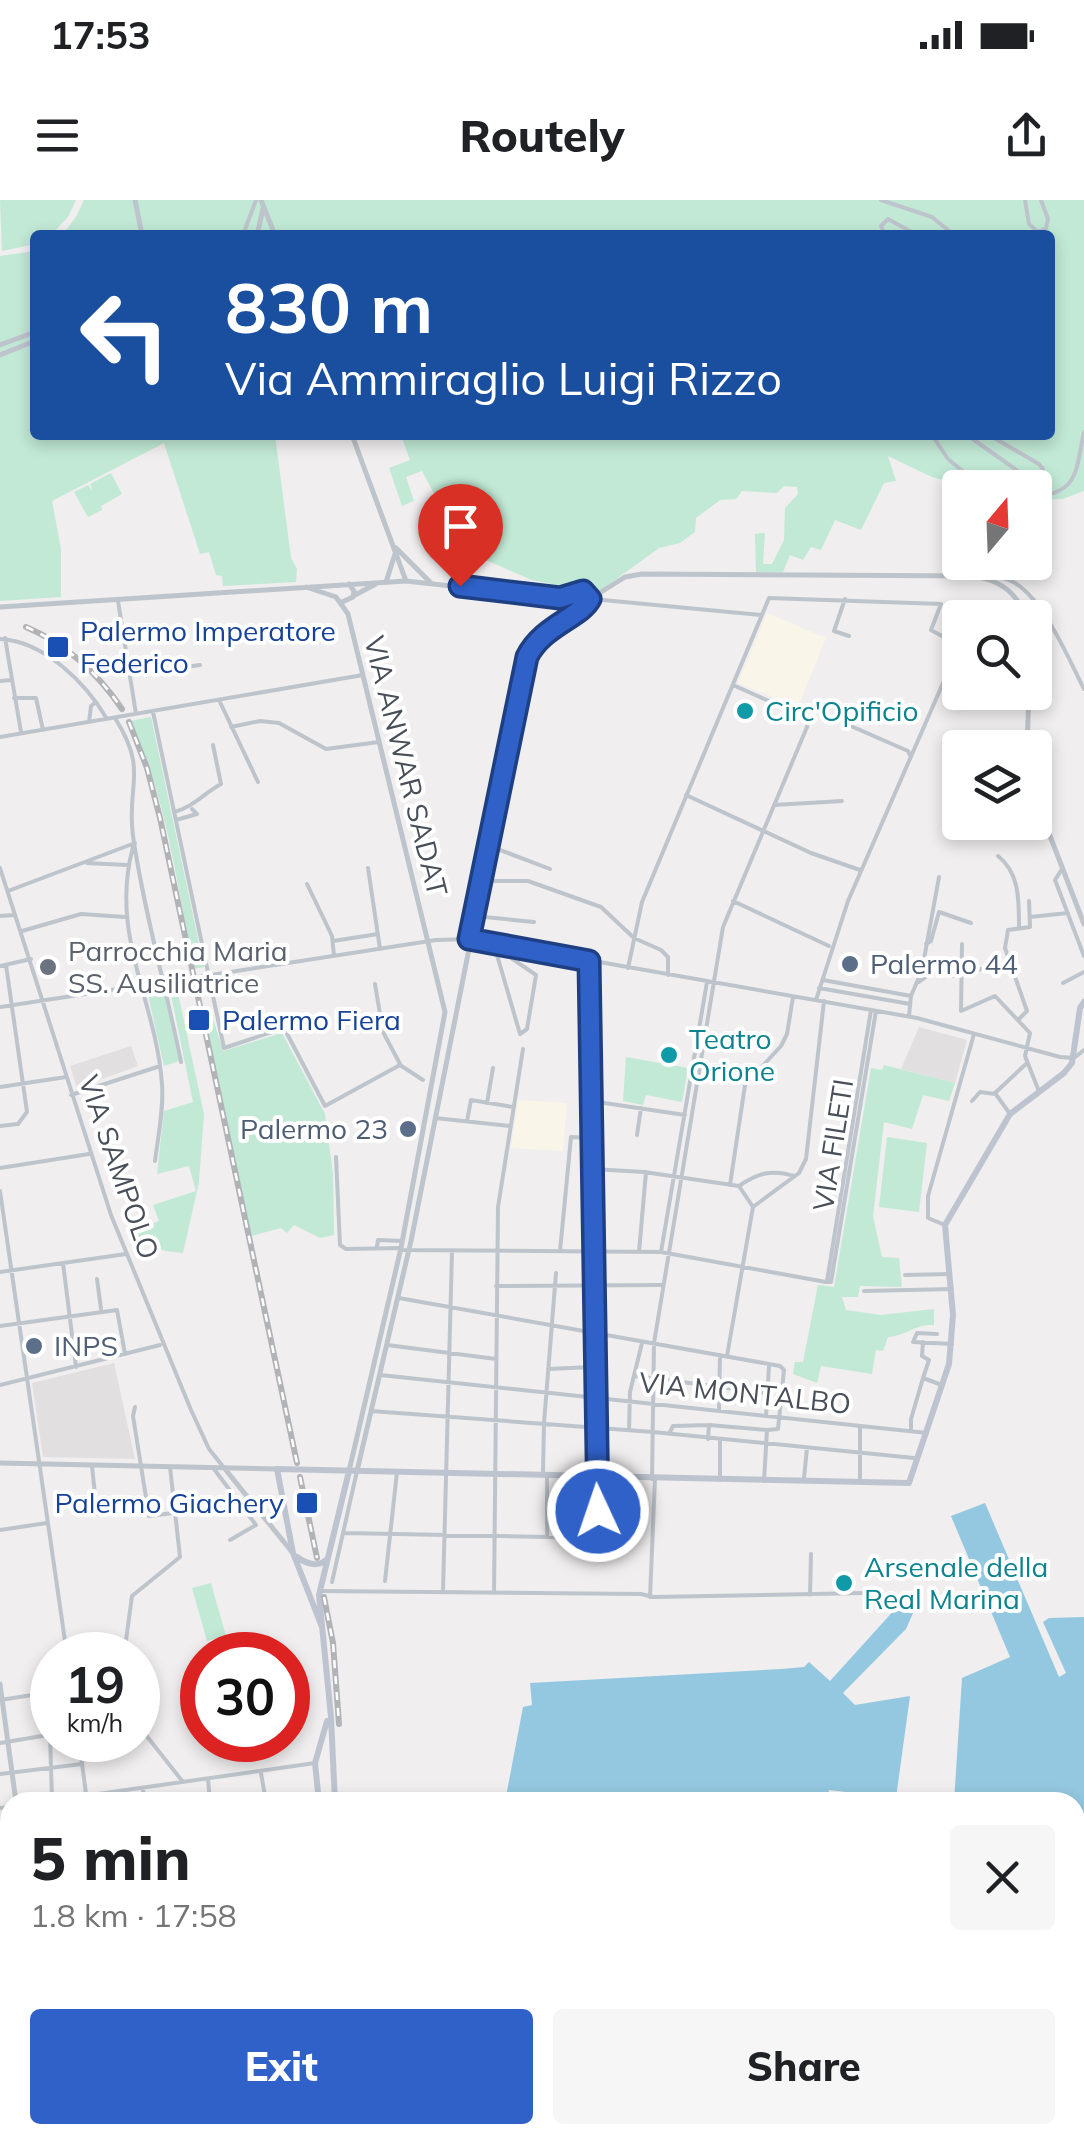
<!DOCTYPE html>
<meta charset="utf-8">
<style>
:root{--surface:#fff;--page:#f6f6f6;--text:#202124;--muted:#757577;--accent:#2f61c9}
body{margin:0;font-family:Mulish,sans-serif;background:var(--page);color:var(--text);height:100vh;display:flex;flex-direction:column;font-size:38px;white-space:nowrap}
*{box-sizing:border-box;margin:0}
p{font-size:32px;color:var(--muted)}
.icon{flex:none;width:55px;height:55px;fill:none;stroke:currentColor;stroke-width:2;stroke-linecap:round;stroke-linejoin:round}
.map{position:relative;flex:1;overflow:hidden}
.sheet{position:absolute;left:0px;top:1592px;width:1085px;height:352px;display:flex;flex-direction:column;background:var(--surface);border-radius:30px 30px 0 0;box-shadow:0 5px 15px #0003}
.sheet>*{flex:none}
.guide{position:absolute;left:30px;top:30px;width:1025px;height:210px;border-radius:10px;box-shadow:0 5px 15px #0003;background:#1a4fa0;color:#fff;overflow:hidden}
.needle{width:65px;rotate:19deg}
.buttons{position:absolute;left:942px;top:270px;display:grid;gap:20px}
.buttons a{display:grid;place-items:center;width:110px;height:110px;border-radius:10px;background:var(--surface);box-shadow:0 5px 15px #0003;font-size:50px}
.speed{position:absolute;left:30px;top:1432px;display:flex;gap:20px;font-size:50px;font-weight:700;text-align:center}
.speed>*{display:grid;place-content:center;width:130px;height:130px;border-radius:50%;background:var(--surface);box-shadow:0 5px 15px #0003;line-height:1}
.speed small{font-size:25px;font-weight:400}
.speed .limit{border:15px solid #d22;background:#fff;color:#111}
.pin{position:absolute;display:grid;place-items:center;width:85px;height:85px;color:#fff;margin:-102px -42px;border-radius:50% 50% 50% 0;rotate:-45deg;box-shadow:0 0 10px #0007}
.pin .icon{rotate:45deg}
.me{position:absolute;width:110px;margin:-55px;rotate:357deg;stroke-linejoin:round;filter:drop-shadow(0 0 8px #0008)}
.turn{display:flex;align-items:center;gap:35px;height:210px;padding:0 30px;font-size:45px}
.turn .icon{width:130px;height:130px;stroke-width:2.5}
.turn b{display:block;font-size:70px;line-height:85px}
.round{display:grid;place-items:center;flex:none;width:105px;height:105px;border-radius:10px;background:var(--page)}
.overview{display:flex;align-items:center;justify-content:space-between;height:170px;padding:0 30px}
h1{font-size:60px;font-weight:800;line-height:75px}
.action{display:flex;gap:20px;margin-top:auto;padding:20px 30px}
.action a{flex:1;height:115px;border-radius:10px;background:var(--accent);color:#fff;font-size:40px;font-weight:800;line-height:115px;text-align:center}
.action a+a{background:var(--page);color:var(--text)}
.status{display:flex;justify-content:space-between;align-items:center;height:70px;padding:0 50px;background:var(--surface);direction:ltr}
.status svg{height:28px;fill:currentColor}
header{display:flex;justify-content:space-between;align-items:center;height:130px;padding:0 30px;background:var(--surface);font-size:45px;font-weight:800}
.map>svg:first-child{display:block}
</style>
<div class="status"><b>17:53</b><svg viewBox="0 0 49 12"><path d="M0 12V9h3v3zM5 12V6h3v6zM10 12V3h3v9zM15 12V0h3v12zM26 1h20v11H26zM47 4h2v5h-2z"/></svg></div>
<header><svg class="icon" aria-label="menu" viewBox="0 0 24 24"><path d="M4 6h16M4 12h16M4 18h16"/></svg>Routely<svg class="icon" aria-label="share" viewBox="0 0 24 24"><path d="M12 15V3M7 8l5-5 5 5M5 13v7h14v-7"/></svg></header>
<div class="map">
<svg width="1084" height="1943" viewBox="0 0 1084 1943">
<rect width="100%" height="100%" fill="#f0eeee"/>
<!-- commercial -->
<path fill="#f9f6e9" d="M767,413L826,438L798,507L738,483Z
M518,900L567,903L563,951L511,948Z"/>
<!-- education -->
<path fill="#e1dfdf" d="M919,827L967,840L955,883L901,869Z
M131,846L138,866L77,888L70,866Z
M114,1163L135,1259L43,1257L32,1183Z"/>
<!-- green -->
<path fill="#c1e9d5" d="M0,0H76L68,17L51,35H35V44L2,51Z
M84,0H1084V291L1063,299L1035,300V288L967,287L932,277L888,256L896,281L884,283L861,330L835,320L821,350L811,347L803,360L790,355L783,372H756L755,334L765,333L763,364H772L784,340L785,308L798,294L797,287L784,286L777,293L742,291L736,299L720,300L696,318L695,332L680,343L659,348L597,393L586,381L578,380L570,388L532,380L481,358L488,338L461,327L449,329L444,342L425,335L431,311L446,316H464L459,301L437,299L422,271L406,277L414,301L402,306L389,268L410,260L401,235H1050V35H62L76,17Z
M35,51V235H275L291,358L297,369L296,382L223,386L222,376L216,375L209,352L200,354L164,243L52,301L61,349V397L0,401V56Z
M111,273L122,294L101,306L102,310L88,317L74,292L88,285L93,292L90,284Z
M151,517L204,767L194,769C177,687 167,596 130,521Z
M177,789L204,914L199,982L183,1053L165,1051L135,1038L134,1032L159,1021L153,1005L196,991L189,966L157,974L164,911L193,902L170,790Z
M164,793L179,861L164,866L148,795Z
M205,822H214L223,851L282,833L325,914L333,974L334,1035L320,1038L294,1025L287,1033L281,1028L251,1036Z
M626,857L688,868L682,902L646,895L643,905L623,901Z
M884,865L955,883L949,901L923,895L912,929L884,922L873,1016L882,1057L899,1058L902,1087L860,1086L858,1097H842L846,1110L881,1115L934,1109V1125C915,1124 906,1136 888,1137L883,1151L876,1150L872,1174L821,1166L817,1183L793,1174L795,1162H803L818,1085L834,1087L871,868L882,870Z
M887,937L927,943L919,1012L879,1007Z
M211,1383L226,1436L207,1441L192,1388Z"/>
<!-- water -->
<path fill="#94c8e0" d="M985,1303L1059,1477L1066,1473L1043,1422L1049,1418L1084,1417V1706L1075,1705V1602H954L962,1478L1010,1457L951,1316Z
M914,1401L917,1404L906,1429L843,1493L855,1505L910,1496L896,1598L829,1590L827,1600L846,1602H505L523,1507L532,1505L530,1483L781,1469L804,1467L809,1462L830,1481L897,1407Z
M1084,1716V1943H1073L1075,1935Z
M442,1935H592L635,1943H446Z
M651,1935H1040V1943H652Z"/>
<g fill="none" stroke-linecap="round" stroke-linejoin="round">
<!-- ferry -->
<path stroke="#1e6f96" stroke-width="2.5" stroke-dasharray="12 10" stroke-linecap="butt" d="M493,1935L517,1943
M501,1935L529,1943
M507,1935L539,1943
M520,1935L558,1943
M530,1939L548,1943"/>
<!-- minor -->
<path stroke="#bec4cb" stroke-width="4" d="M881,0L932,17L954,35
M1025,0L1029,24L1038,32L1046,28L1048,19L1041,0
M243,35L256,0
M885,35L881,26L888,19L917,35
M932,235L948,259L983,288
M967,235L1025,276L1036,280L1042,278L1043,269L1039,264L989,235
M1035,296C1080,294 1076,267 1084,232
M990,379C1032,366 1068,459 1084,489
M592,399L761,415
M845,399L834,431L849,436
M118,401L136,514
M5,438L21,532
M0,439C44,441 86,483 107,519
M130,475L200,465
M0,481L11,480
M14,498H36L43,530
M219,500L258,582
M153,512L224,848L284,828L325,906L400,865L423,880
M115,518C149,572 126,584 133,636C144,712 166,787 181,862
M89,522L91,506L96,502
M844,523L908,551L910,555
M231,527L260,521L279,523L326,549L379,542
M0,537L363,475
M686,595L811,653L860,670
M774,605L842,601
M174,612C193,607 203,594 221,584L213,545
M176,620L197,614L192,609
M1022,622L1026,635
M998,631V622
M487,645L550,669
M133,647C109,735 156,800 162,884C164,909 158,936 155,961
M998,656C1020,673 1019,702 1019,728
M87,663L127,665
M0,668L111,1015L191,1210L209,1249L225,1269
M368,668L380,749
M1062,669L1055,680L1084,756
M480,681H528L601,707L634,738L661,750L668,757V775
M307,684L332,736L334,756
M8,691L135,643
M733,701L829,746
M0,716L15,715
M474,716L534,722
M1030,717L1068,713
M22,731L81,714L125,717
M459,740L529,751
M333,741L378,734
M926,744L931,741L939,712L971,723
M962,744L961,811L995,796L1030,833L1025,856L1038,889
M495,747L536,775L527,829L520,834
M495,748L520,834
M589,763L596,1273
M0,766L31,759
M628,768L642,702L769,398L941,404L931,430L953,442L957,451L848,701L816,800
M204,776L436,740L469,739L917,818L1060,857L1074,858L1084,850
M823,780L911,796
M919,782L931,773L954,776L1009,762
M1063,783L1084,772
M375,784L383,832L400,864
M819,788L910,804
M0,807L164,782
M909,816L911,796L922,770L939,677
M1019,819L1027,811L1005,748L1008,730L1030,727L1029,701
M0,887L66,877
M71,895L157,867
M591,901L685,915
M972,901L980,892L995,894
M487,903L493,868
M1010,914L995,893L1027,863
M435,918L510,926
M467,921L471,900L513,907
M0,926L18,924L27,912L6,765
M637,935L641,908
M336,957L340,1045L346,1049L401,1048
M0,968L89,954
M592,969L644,972L739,986
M730,985L745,885L781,846L787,834L793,797
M739,986C758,973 772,969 794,976
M739,986L753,1007
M0,991L67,1455
M945,1025L928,1018V996L974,834
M377,1046L378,1040L402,1041
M400,1050L661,1052L826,1082
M560,1051L571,937L592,938
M639,1052L646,972
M661,1052L707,782
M63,1063L76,1167
M0,1072L126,1054
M905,1075L950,1074
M97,1079L101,1109
M827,1081L871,810
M826,1082H831L876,811
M496,1086L661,1085
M864,1091L952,1089
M399,1098L780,1166L784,1170L778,1229L767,1230L764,1281
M0,1126L117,1110L125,1154
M937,1134L917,1133L913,1142L952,1144
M923,1142L922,1156L929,1160L923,1178L942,1185
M387,1145L496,1159
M727,1156L753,1007L799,973L806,959L824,801
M548,1169L593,1167
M380,1175L927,1233
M635,1176L767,1193
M0,1185L160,1145
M135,1207L133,1216L149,1316L173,1313
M719,1210L720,1155
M371,1211L653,1232L914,1258
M766,1216L769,1166
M709,1225L767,1230
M629,1230L630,1192L642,1143
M911,1231V1219L923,1178
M669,1234L673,1226L709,1225L708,1239
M92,1266L97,1314
M214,1269L256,1325L230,1340
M543,1272L544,1223L556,1073
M804,1278L807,1248
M652,1279L654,1143L723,727L807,527V518L733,485
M720,1280V1239
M860,1281V1226
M0,1330L47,1323
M344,1333L599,1338L598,1278
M547,1337V1277
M385,1381L397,1272
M332,1382L357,1271
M319,1391L641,1394L654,1397L864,1393
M443,1391L452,1051
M494,1393L498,1007L523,849
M810,1395L811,1354
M650,1397L655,1279
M124,1455L132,1396L180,1357L170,1267
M0,1500L52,1492
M138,1525L183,1582
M50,1535L52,1600
M79,1540L87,1602
M0,1543L48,1535
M261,1573L266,1602
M0,1574L82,1564
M208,1579L210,1602
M143,1588L144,1602
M42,1602L315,1563
M0,1608L10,1607
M0,1650L10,1649
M0,1695L10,1693
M0,1740L10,1738
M0,1788L10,1787
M0,1823L10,1821
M0,1834L10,1905
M0,1911L10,1910
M14,1935L15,1943
M183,1935L184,1943
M294,1935L295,1943
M189,1943L253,1935"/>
<!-- tertiary -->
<path stroke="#bec4cb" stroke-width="5" d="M135,0L142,35
M261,0L275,35
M257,35L263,9
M0,145L35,132
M0,155L35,141
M352,235L406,381
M396,348L431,383
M386,382L395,354
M306,387L336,397L348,414L445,812L401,1048L349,1271
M355,395L376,384
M590,399L625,377L642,374L971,376C998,379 1017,391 1026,418
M342,402L353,397L354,391L349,384
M0,407L406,381L560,398L580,408
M1027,548L1029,492
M1035,597L1084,724
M0,1263L277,1269
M225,1269L292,1352
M357,1271L411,1041L527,457L543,435L590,401L583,391L560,398
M0,1484L16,1602
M73,1939L81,1940L85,1936
M41,1943L49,1935"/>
<!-- secondary -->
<path stroke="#bec4cf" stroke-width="6" d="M297,1357C305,1363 317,1368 326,1360
M322,1427L293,1353L277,1269L909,1283L949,1164L953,1115L945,1025L1010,914L1064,873L1072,863L1080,808L1084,802
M319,1602L315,1563L327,1521
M335,1602L331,1517L319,1395L349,1271
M342,1935L343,1943
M352,1935L353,1943"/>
<defs>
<path id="rail" d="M26,427C66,444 97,472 122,509
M129,522L147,568L160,618L297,1263
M300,1277L317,1358
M324,1397L333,1443L339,1524"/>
</defs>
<!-- rail casing -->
<use href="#rail" stroke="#b1b3b7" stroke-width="6"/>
<!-- rail -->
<use href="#rail" stroke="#fff" stroke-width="2.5" stroke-dasharray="8" stroke-linecap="butt"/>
<!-- minor-bridge -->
<path stroke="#bec4cb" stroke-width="4" d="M169,782L204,776"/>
</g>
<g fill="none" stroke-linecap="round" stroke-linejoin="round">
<defs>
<path id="route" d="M460,386L560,398L583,391L590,399C581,417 542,426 527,457L469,739L589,761L598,1311"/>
</defs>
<!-- route casing -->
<use href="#route" stroke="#1f3f83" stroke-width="25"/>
<!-- route -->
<use href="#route" stroke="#2f61c9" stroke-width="18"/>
</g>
<!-- markers -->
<g fill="#1a4fb4" stroke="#fff" stroke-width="4">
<rect x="46" y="435" width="24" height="24" rx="5"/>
<rect x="187" y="808" width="24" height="24" rx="5"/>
<rect x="295" y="1291" width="24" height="24" rx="5"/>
</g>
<g fill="#0f9aa8" stroke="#fff" stroke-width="4">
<circle cx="745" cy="511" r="10"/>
<circle cx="669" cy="855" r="10"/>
<circle cx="844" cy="1383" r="10"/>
</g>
<g fill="#5c6f8a" stroke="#fff" stroke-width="4">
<circle cx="850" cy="764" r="10"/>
<circle cx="408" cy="929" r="10"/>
<circle cx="34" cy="1146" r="10"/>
</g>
<circle fill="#6b7280" stroke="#fff" stroke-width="4" cx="48" cy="767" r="10"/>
<g text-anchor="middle" stroke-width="8" stroke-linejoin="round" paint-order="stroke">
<!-- transit labels -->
<g font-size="28" fill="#164399" stroke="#fff" text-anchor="start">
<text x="80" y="441">Palermo Imperatore<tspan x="80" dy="32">Federico</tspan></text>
<text x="222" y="830">Palermo Fiera</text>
<text x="284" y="1313" text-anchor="end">Palermo Giachery</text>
</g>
<!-- culture labels -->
<g font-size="28" fill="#0d838f" stroke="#fff" text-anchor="start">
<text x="765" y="521">Circ'Opificio</text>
<text x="689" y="849">Teatro<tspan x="689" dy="32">Orione</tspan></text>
<text x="864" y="1377">Arsenale della<tspan x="864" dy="32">Real Marina</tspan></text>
</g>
<!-- street labels -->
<g font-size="28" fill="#484f59" stroke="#fff">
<text transform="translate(406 566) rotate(76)" y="10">VIA ANWAR SADAT</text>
<text transform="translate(833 945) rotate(-81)" y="10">VIA FILETI</text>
<text transform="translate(119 967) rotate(71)" y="10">VIA SAMPOLO</text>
<text transform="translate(745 1193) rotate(6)" y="10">VIA MONTALBO</text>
</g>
<!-- worship labels -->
<g font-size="28" fill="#5b616d" stroke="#fff" text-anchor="start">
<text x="68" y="761">Parrocchia Maria<tspan x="68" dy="32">SS. Ausiliatrice</tspan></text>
</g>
<!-- service labels -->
<g font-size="28" fill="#4e5e75" stroke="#fff" text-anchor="start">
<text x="870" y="774">Palermo 44</text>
<text x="388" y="939" text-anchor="end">Palermo 23</text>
<text x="54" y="1156">INPS</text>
</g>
</g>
</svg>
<div class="buttons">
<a><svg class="needle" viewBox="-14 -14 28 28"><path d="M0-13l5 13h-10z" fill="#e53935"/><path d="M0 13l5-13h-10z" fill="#757577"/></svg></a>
<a><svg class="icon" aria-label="search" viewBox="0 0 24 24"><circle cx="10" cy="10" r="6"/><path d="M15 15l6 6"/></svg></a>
<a><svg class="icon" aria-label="layers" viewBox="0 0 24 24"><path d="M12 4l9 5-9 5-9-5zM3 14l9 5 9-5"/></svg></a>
</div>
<div class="speed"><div>19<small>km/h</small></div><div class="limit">30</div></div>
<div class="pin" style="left:460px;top:386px;background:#d93025"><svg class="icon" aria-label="arrive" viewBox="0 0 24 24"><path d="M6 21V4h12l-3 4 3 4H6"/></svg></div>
<svg class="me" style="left:598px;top:1311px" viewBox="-20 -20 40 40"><circle r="17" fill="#2f61c9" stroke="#fff" stroke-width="3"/><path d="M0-11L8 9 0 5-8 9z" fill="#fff"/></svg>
<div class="guide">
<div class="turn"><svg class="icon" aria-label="left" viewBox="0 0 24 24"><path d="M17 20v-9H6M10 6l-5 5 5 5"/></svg><div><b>830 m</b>Via Ammiraglio Luigi Rizzo</div></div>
</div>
<section class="sheet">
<div class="overview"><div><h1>5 min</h1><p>1.8 km · 17:58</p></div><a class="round"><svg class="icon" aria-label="close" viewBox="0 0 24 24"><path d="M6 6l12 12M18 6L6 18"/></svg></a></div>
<div class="action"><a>Exit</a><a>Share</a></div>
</section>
</div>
